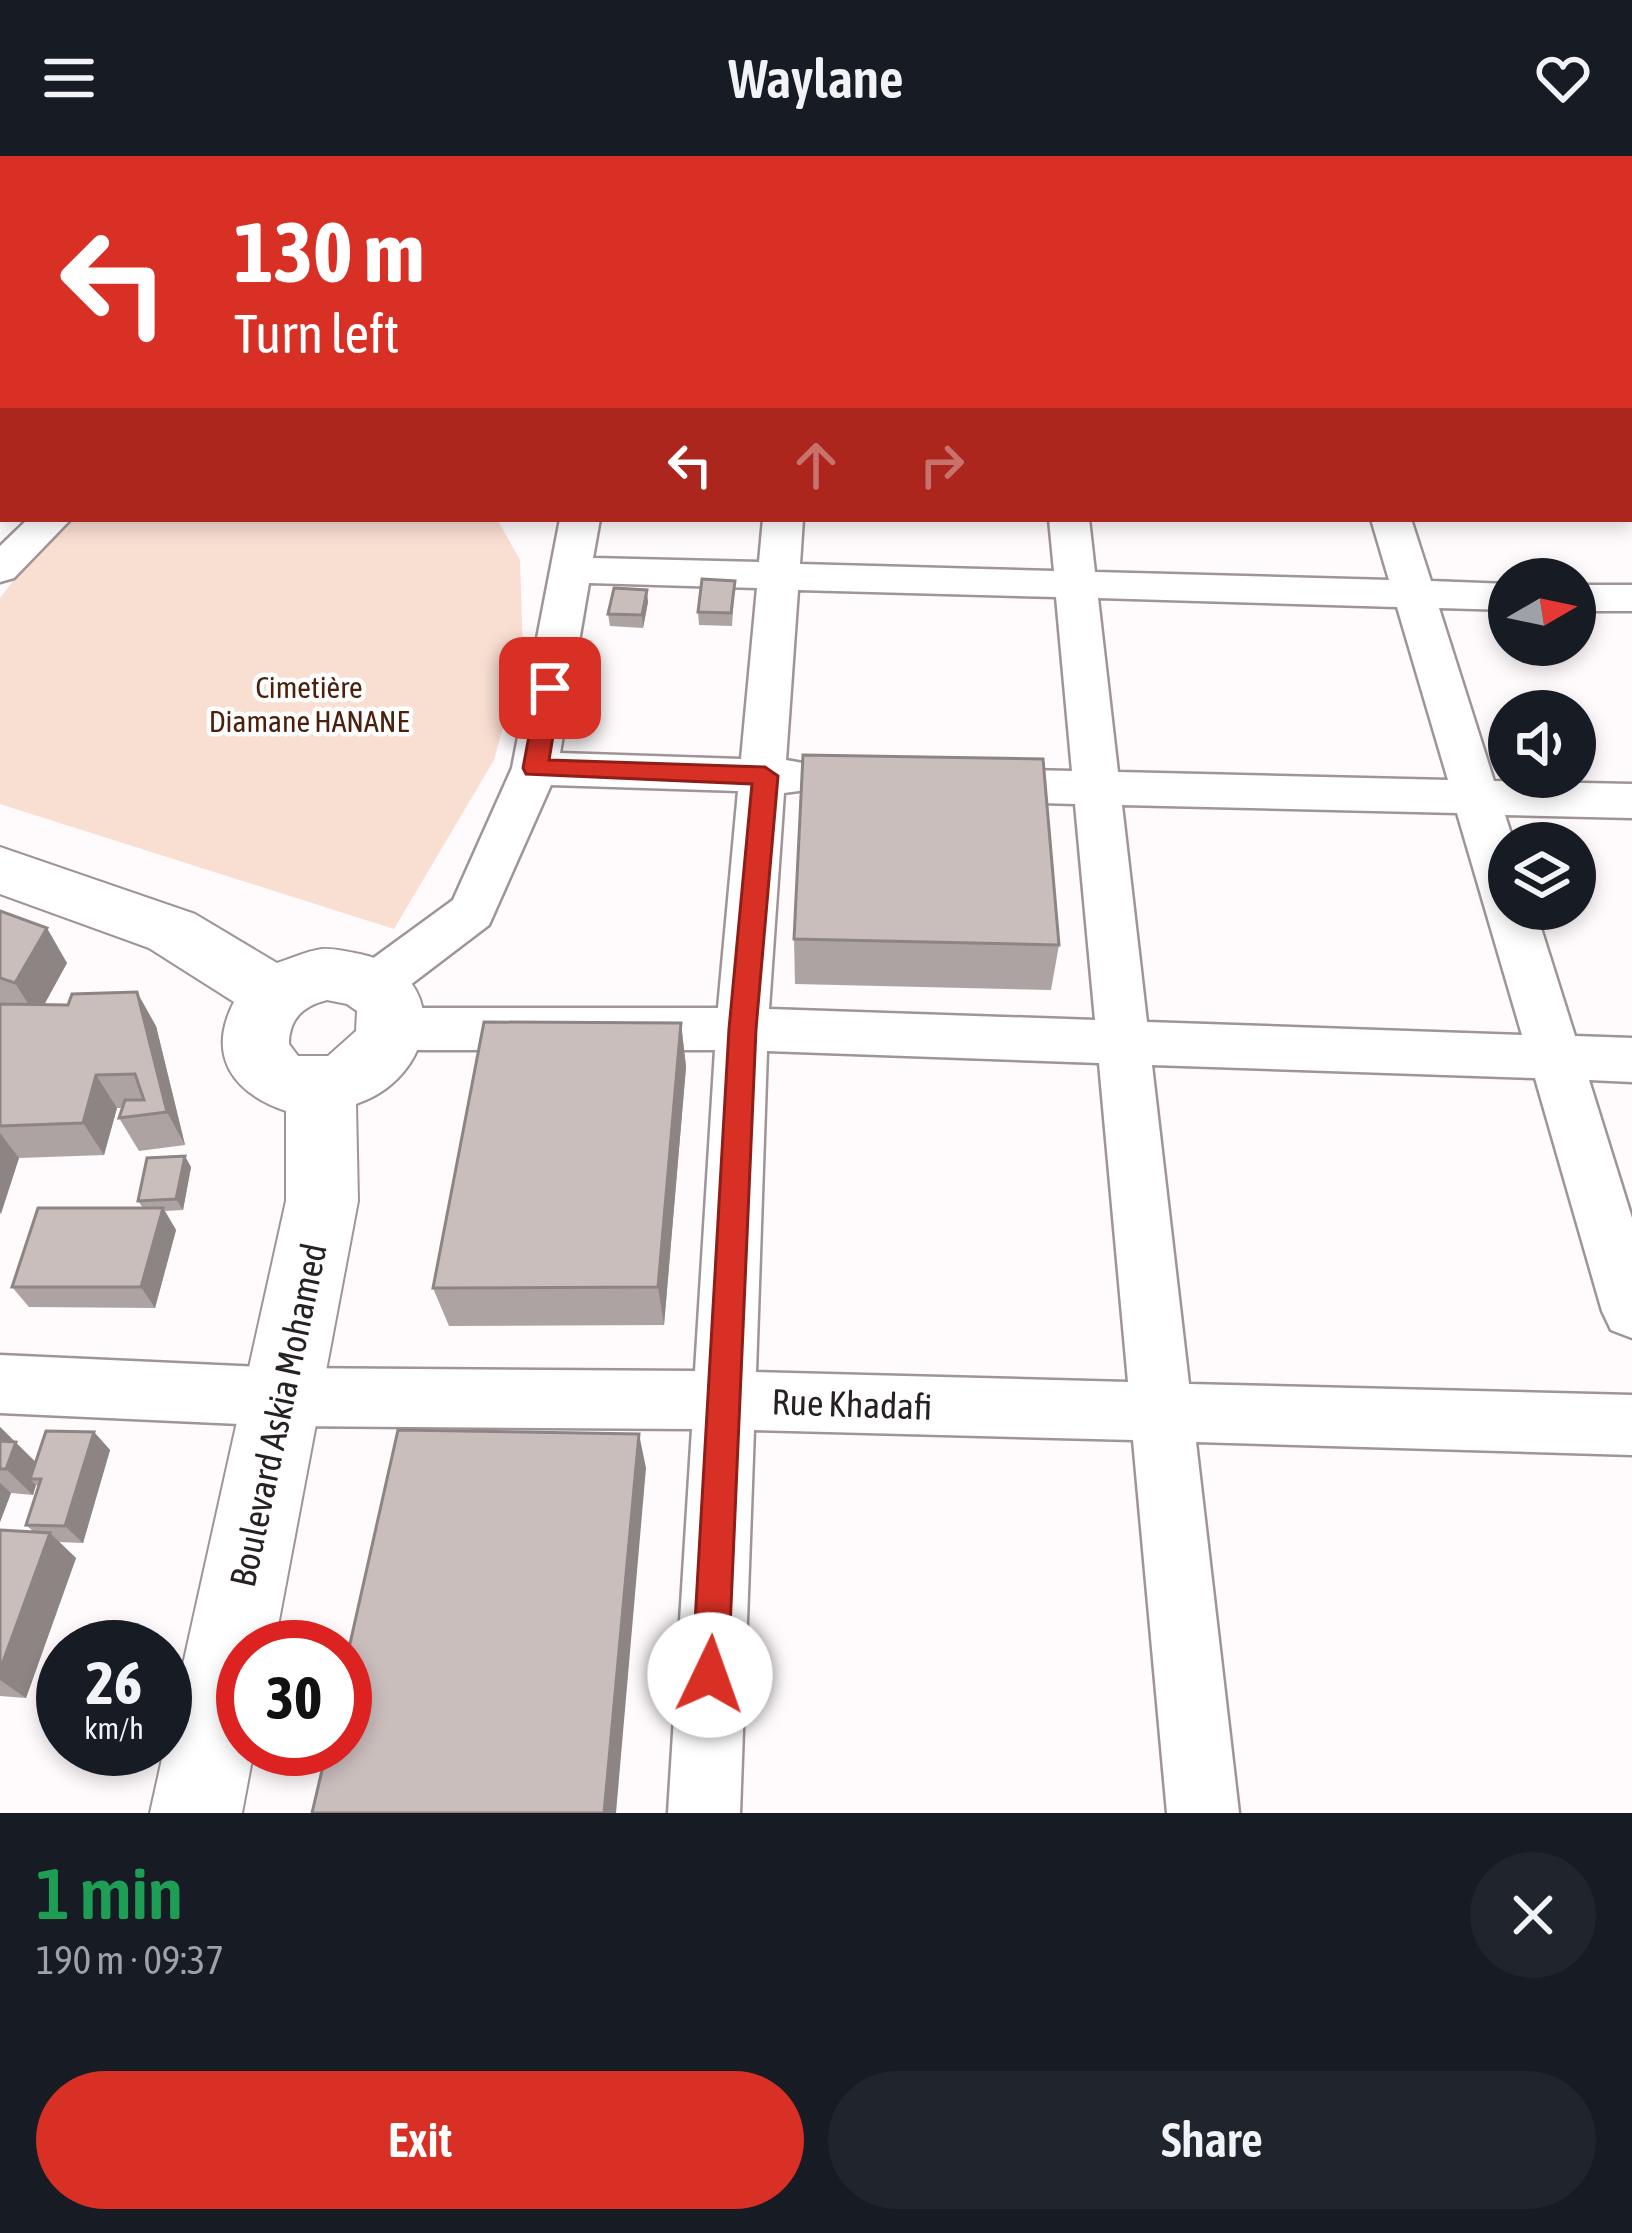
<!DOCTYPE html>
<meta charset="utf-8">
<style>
:root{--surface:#171b24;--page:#20242c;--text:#f1f3f6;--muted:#9ea1a6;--accent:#d93025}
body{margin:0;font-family:"Asap Condensed",sans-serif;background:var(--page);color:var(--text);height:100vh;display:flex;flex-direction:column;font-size:45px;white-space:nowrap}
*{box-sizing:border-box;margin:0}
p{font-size:39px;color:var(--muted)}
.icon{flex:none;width:66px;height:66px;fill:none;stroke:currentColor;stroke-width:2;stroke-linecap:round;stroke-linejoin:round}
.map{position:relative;height:1657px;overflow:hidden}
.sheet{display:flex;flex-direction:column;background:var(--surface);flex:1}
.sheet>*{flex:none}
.top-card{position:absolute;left:0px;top:0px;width:1632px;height:366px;box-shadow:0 6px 18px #0003;background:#d93025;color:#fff;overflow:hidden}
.needle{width:78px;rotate:81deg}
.tools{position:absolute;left:1488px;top:402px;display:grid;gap:24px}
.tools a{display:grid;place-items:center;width:108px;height:108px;border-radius:50%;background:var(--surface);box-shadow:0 6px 18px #0003;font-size:60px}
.speed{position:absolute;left:36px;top:1464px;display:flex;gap:24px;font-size:60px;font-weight:700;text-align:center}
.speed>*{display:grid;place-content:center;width:156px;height:156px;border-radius:50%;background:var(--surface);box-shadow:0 6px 18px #0003;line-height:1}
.speed small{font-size:30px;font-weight:400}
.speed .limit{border:18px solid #d22;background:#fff;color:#111}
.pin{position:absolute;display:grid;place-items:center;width:102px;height:102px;color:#fff;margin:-51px;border-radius:24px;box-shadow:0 6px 18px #0006}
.me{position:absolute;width:132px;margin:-66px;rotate:3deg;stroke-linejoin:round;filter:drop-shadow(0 0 9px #0008)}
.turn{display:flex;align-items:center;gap:42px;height:252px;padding:0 36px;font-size:54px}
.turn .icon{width:156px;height:156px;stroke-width:2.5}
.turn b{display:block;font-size:84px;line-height:102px}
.lanes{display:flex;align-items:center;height:114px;padding:0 36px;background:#0003;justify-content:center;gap:60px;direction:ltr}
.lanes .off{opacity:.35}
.round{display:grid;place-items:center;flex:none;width:126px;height:126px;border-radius:63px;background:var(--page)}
.head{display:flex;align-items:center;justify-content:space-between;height:204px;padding:0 36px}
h1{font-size:72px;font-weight:600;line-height:90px;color:#1e9e55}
.primary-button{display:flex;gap:24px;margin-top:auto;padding:24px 36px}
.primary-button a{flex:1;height:138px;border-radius:72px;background:var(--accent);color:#fff;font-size:48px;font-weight:600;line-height:138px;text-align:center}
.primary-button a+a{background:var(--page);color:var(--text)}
header{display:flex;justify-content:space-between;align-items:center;height:156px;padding:0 36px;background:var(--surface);font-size:54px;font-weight:600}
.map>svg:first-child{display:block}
</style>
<header><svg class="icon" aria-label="menu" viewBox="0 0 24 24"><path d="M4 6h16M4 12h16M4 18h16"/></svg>Waylane<svg class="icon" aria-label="heart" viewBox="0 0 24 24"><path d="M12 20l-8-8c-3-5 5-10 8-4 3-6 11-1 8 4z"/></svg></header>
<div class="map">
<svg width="1632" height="1657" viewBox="0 0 1632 1657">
<rect width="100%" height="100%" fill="#fffafb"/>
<!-- green -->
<path fill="#f9ded2" d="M60,363H497L520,404L523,500L494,604L394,773L0,648V442Z"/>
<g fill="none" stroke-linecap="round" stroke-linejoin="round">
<defs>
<path id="minor" d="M664,0H694V3H664Z
M775,0H805V3H775Z
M1016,0H1046V3H1016Z
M1266,0H1296L1297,3H1267Z
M1493,0H1523L1524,3H1494Z
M1629,11H1632V29H1629Z
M1629,136H1632V156H1629Z
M3,228V254L0,255V229Z
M1629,318H1632V342H1629Z
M28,363H71L14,422L0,426V390Z
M560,363H600L593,402L759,406L763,363H803L800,408L1054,415L1049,363H1089L1095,416L1389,424L1371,363H1411L1431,425L1509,428V454L1439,452L1494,625L1632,628V662L1505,659L1514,687H1509V753H1535L1575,880L1632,882V926L1589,924L1632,1062V1182L1611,1174L1602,1155L1535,922L1152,909L1189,1228L1632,1239V1299L1196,1286L1239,1657H1167L1133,1284L754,1274L740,1657H668L692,1273L284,1270L0,1257V1199L284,1212L695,1215L715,894H393L375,888L367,873L375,858L393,852H718L738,635L551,629L489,769L393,842L375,848L357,842L350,828L357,814L453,744L512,612ZM589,427L757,432L741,603L560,597ZM798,434L1056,441L1072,615L979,613L963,617L956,629L963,641L979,645L1075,648L1095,864L769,853L784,637L814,633L821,621L814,609L786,604ZM1098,442L1397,451L1448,624L1118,616ZM1122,649L1457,657L1522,879L1147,866ZM767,895L1099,907L1128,1226L756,1216Z
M1575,429H1632V455H1575Z"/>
<path id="tertiary" d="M0,691L195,758L277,807C292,802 307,795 322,793C334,792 348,796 360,798C455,818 435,922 356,948L358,1045L274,1491H243V1593H254L242,1657H150L286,1045V955C233,937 206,900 234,846L149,792L0,738ZM327,844L347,848L357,855L356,875L328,900H298L289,888C289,863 303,850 327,844Z"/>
</defs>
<!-- minor casing -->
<use href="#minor" stroke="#9f9498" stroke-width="5"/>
<!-- tertiary casing -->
<use href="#tertiary" stroke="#9f9498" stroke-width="4"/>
<!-- minor -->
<use href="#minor" fill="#fff" fill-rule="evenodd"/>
<!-- tertiary -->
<use href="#tertiary" fill="#fff" fill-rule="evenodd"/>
</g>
<!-- wall -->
<path fill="#aea3a3" d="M1162,0H1260L1261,3L1163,1Z
M1629,255L1632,261V302H1629Z
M735,425L732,470L699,469L698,456Z
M648,446L643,472L610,470L608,458Z
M0,755L67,807L44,848L156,870L185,989L139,995L119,962L122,952H117L104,999L19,1002L0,1058Z
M794,783L1059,789L1051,834L795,828Z
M681,867L686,911L664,1169L449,1170L433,1132Z
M191,1011L183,1054L165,1055L176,1074L155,1152L29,1151L12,1131L143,1052L138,1045Z
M0,1271L36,1306L94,1276L110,1294L83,1387L59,1386L76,1402L26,1542L0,1540V1374L34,1376L26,1369L38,1330L36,1329L33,1339L11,1337L0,1366Z"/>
<!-- shaded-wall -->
<path fill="#8d8584" d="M3,13V53L0,54V28Z
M3,175V199L0,192V180Z
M647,434L648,446L643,472L642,459Z
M47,772L67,807L37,862L15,827Z
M137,836L156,870L185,989L167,956Z
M681,867L686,911L664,1169L658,1131Z
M96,919L117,952L104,999L83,967Z
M0,977L19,1002L1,1058L0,1056Z
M185,1000L191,1011L183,1054L176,1043Z
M163,1052L176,1074L155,1152L141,1131Z
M0,1271L42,1313L30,1323L36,1329L33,1339L6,1313L0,1290Z
M94,1276L110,1294L83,1387L65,1370Z
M639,1278L646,1312L616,1657H604Z
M0,1327L11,1337L0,1366Z
M50,1377L76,1402L26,1542L0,1524V1514Z"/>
<!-- building -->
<path fill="#cabebd" stroke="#8d8584" stroke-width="3" d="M0,0H4L2,28H0Z
M393,0H480L479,3H392Z
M512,0H546L547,3H512Z
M666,0V3H549L570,0Z
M698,0H770L771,3H698Z
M817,0H941V3H817Z
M944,0H985L986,3H945Z
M1025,0H1028V3H986Z
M1078,0H1138V3H1079Z
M1218,0H1260L1261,3H1218Z
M3,122V175L0,180V126Z
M1629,255L1632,261V278H1629Z
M702,423L735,425L731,457L698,456Z
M614,432L647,434L642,459L608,458Z
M803,599L1043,603L1059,789L794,783Z
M0,755L47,772L15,827L0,822Z
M137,836L167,956L119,962L125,944H144L135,918L96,919L83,967L0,970V848L68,849L72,838Z
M484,866L681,867L658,1131L433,1132Z
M185,1000L176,1043L138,1045L147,1002Z
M38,1052H163L141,1131H12Z
M398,1274L639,1278L604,1657H312L327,1593H345V1510Z
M46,1275L94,1276L65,1370L26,1369L41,1323H30Z
M0,1285L16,1286L6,1313H0Z
M0,1374L50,1377L0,1514Z"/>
<!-- route -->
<path fill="#d93025" stroke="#8d1f18" stroke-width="3" d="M550,525L561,532L549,604L765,611L778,620L756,873L728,1519L723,1532L710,1537L697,1532L692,1519L729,873L752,628L526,618L523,612L538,532Z"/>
<g text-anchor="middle" stroke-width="9" stroke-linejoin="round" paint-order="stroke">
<!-- park labels -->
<g font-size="30" fill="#4b210d" stroke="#fff">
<text x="309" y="542">Cimetière<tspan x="309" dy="34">Diamane HANANE</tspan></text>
</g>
<!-- near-street labels -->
<g font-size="36" fill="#262123" stroke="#fff">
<text transform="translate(852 1248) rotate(2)" y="13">Rue Khadafi</text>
<text transform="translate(278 1259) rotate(-78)" y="13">Boulevard Askia Mohamed</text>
</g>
</g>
</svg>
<div class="tools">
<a><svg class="needle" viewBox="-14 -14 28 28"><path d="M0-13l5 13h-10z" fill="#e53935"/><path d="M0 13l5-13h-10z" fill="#9ea1a6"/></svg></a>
<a><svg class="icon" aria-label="sound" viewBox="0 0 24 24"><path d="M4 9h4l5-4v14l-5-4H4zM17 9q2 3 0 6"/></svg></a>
<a><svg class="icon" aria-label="layers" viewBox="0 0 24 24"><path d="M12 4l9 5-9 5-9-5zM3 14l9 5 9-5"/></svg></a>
</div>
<div class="speed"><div>26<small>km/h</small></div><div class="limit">30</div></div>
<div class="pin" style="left:550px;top:532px;background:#d93025"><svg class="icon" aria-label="arrive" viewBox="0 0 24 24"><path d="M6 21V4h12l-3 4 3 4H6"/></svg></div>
<svg class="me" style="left:710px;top:1519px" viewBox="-20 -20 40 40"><circle r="19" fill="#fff"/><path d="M0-13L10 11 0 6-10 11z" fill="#d93025"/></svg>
<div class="top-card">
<div class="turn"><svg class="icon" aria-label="left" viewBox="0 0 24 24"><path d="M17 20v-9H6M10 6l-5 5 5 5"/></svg><div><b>130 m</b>Turn left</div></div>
<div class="lanes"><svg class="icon" aria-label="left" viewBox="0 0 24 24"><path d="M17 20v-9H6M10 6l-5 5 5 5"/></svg><svg class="icon off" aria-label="ahead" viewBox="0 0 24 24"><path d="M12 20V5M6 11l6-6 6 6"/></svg><svg class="icon off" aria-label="right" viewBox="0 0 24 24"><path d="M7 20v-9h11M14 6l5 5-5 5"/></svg></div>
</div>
</div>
<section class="sheet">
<div class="head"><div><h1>1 min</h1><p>190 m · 09:37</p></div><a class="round"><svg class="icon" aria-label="close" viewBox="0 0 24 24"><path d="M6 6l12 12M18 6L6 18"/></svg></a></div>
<div class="primary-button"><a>Exit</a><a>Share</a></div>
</section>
